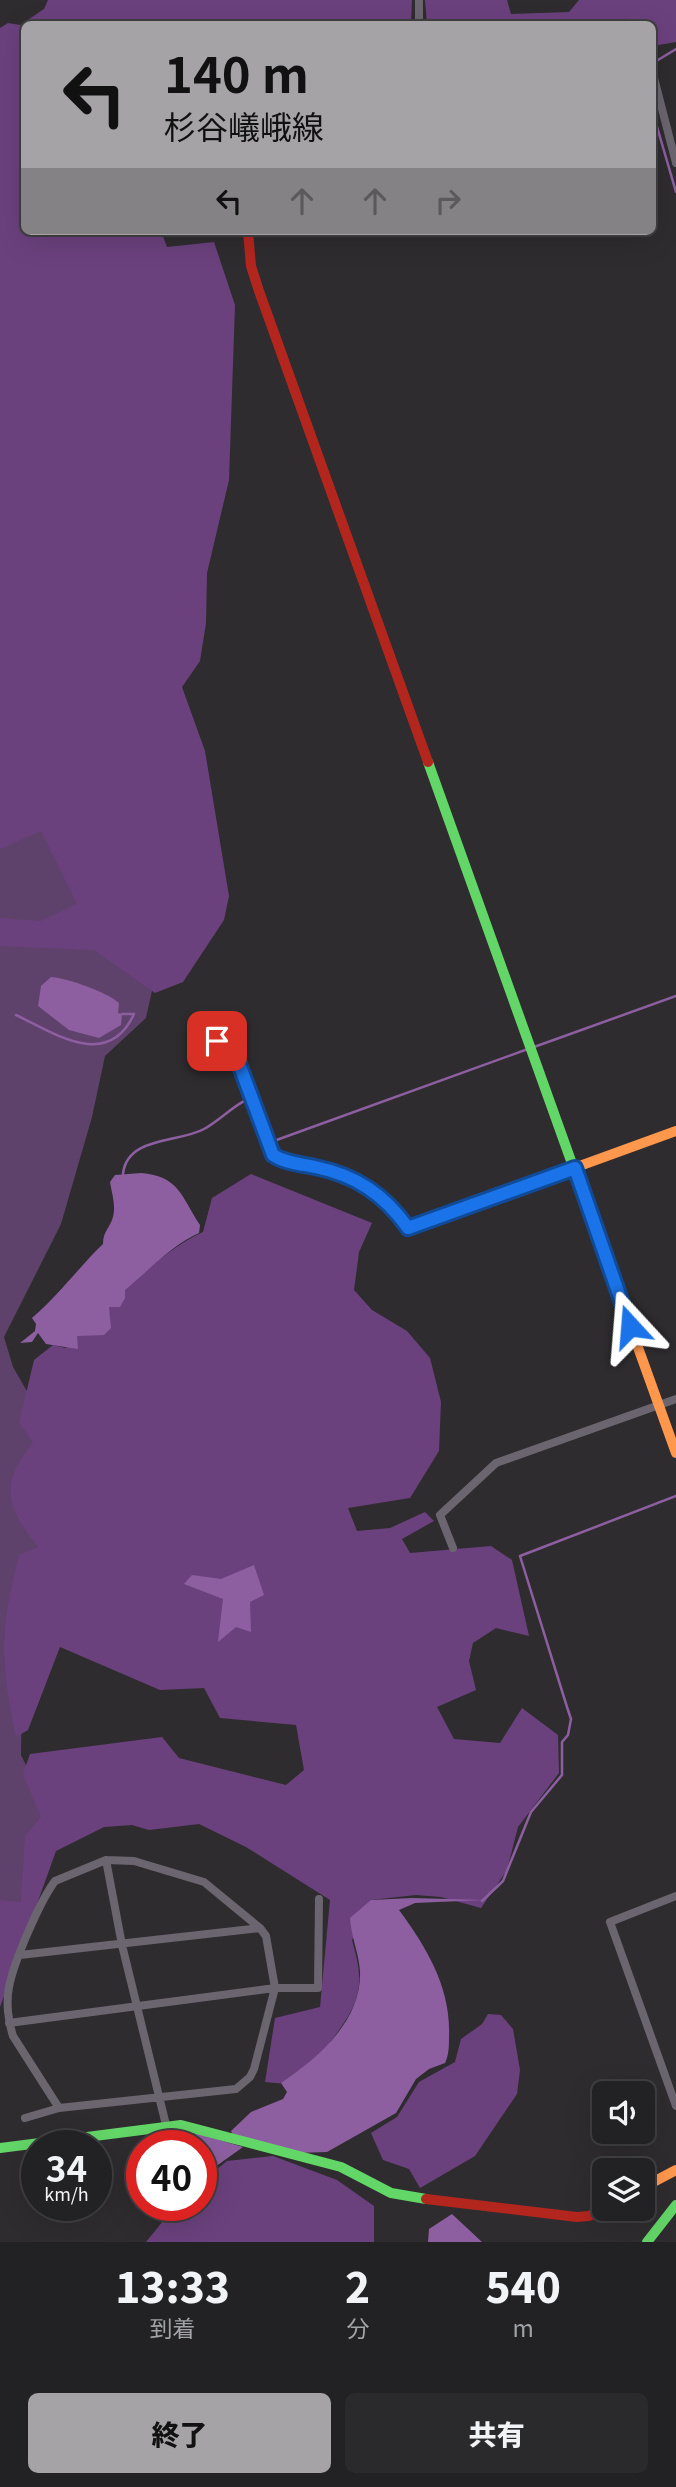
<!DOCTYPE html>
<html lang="ja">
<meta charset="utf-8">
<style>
:root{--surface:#222123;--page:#2a292b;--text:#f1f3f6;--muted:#a2a3a6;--line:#3f3e41;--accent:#a5a3a6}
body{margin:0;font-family:Georgia,"Noto Sans JP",serif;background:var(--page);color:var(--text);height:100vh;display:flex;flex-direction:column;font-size:26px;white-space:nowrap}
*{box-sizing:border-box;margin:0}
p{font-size:23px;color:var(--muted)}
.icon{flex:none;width:38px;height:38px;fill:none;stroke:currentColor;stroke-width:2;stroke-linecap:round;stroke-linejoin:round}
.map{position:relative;height:2242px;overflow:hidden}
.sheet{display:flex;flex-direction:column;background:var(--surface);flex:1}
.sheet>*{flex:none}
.banner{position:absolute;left:21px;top:21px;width:635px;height:214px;border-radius:10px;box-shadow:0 7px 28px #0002,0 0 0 2px var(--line);background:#a5a3a6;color:#111;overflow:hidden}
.buttons{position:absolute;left:592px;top:2081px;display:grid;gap:14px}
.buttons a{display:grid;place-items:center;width:63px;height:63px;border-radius:10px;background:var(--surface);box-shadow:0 7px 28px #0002,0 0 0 2px var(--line);font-size:35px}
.speed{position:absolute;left:21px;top:2130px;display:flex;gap:14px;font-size:35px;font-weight:700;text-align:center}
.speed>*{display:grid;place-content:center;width:91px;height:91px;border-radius:50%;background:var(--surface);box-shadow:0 7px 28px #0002,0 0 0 2px var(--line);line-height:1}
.speed small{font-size:18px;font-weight:400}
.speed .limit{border:10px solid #d22;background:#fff;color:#111}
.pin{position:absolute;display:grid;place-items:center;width:60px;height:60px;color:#fff;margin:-30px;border-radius:14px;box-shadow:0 4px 10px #0006}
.me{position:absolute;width:77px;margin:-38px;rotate:341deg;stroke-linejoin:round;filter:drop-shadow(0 0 5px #0008)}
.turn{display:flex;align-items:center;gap:24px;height:147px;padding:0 28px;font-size:32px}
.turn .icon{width:91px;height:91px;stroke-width:2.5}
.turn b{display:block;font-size:49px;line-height:60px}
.lanes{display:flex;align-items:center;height:66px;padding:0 28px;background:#0003;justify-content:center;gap:35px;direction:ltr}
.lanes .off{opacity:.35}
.eta{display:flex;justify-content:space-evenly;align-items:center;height:119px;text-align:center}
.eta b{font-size:42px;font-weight:800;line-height:49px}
.primary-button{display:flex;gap:14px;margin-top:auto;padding:14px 28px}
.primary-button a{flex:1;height:80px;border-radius:10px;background:var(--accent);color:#111;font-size:28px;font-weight:800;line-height:80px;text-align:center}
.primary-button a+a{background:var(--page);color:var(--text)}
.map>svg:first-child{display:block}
</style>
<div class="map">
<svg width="676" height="2242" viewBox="0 0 676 2242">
<rect width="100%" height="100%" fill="#2e2c2f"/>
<!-- green -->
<path fill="#5e426b" d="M42,818L155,977L146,1018L105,1056L92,1117L61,1224L4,1337L13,1367L47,1426V1541L22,1689L21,1755L51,1816L35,1884L0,1958V825Z"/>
<!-- forest -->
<path fill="#6b417d" d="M48,0H412L411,24H24V231H161L167,247L214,242L235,305L229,480L207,573L206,623L200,661L182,687L205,751L229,896L224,920L183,982L155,993L94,950L0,946V918L40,921L77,904L41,831L0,849V28L8,23L20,25L44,9Z
M425,0H507L511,14L569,12L579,0H676V42L653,46V24H427Z
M251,1174L372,1223L359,1252L354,1290L372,1310L407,1331L430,1358L441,1402L439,1451L410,1498L348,1508L357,1531L390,1528L425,1512L434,1521L402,1539L410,1553L491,1546L512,1560L529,1636L496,1628L473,1643L469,1661L476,1690L437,1707L454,1739L500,1743L522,1708L558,1735L559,1773L518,1827L507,1870L481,1908L441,1897L416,1895L371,1900L352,1940C357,1959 363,1978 356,1999C349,2023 307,2076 282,2083C277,2084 270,2082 265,2082L275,2018L320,2007L330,1900L246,1847L199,1824L149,1830L132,1825L104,1827L56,1851L0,2007V1900L21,1902L25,1836L41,1817L23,1774L30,1754L162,1737L179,1758L286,1785L304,1770L296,1725L220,1718L204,1688L160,1690L60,1647L28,1730L16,1737C0,1662 0,1630 19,1555L38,1547C5,1504 0,1485 33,1442L19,1423L34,1360L53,1345L66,1348C96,1314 163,1249 203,1232L212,1198Z
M488,2014L501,2015L513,2029L520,2070L517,2094L475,2156L420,2188L409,2169L383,2160L371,2133L397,2117L419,2082L455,2062L461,2039L482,2024Z
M273,2156L337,2180L374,2206V2242H146L176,2205H201V2182L227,2161Z"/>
<!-- water -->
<path fill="#8d5fa1" d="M51,977C67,978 107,992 119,1003L118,1013L122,1014L121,1025L99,1038L69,1030L38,1006L41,986Z
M141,1173C179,1176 181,1196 200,1225L199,1233C172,1245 148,1271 125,1290V1298L120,1307H109L111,1328L104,1335L77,1336L78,1349L46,1344L38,1333L32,1342L20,1343L35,1331L36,1324L32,1318C59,1295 78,1268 103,1244C103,1231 110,1228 113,1217C116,1206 112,1194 110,1182L115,1175Z
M254,1565L264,1595L250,1602L251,1632L236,1627L218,1642L223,1599L184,1584L192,1575L221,1579Z
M412,1898L484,1900L415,1903L399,1910C427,1948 451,1988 449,2036C449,2046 449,2055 445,2063L429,2069L416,2079L396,2113L327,2152L297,2153L233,2135L231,2131L251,2112L283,2099L287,2092L281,2083C318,2058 362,2021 360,1971C359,1954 351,1936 350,1918L371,1900Z
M196,2133L243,2147L201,2177V2146H182Z
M452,2214L482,2242H428L429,2229Z"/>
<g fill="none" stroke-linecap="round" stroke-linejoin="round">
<!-- stream -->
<path stroke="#8d5fa1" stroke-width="2.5" d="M653,63L676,49
M653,113L676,192
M16,1015C54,1033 108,1071 134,1014H122
M534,1047L676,996
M271,1142L528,1049
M123,1174C127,1136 179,1143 204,1129C219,1121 234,1105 248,1099
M482,1901L503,1881L531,1812L562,1775V1742L568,1735L571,1719L567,1707L520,1556L676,1496"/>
<!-- street -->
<path stroke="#6b656f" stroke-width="8" d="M419,24V0
M654,78L676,163
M453,1548L440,1515L496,1463L676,1399
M106,1860L122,1945L166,2125
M676,1896L610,1922L676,2106
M20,1955L260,1928
M9,2023L275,1988H318L319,1899
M25,2118L59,2108L236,2089L250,2077L254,2069L275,1988L266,1936L260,1928L204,1882L134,1861L106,1860L55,1881C40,1901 14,1961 9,1987C6,2002 8,2021 13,2036L59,2108"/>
<!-- fast -->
<path stroke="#63d668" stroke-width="10" d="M428,762L608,1264
M196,1035L217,1041L229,1037L273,1155L356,1181L379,1196L408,1228L453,1212
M0,2148L181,2125L341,2167L391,2193L426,2199
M647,2242L676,2205"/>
<!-- slow -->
<path stroke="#ff974d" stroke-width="10" d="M453,1212L676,1131
M608,1264L676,1453
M642,2188L676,2170"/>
<!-- jam -->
<path stroke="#b3261e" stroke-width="10" d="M248,231L251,266L259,291L428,762
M426,2199L577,2217L589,2216L605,2208"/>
</g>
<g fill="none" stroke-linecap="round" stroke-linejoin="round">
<defs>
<path id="route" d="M217,1041L229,1037L273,1155C285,1163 301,1164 315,1167C355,1175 384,1194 408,1228L575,1168L630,1326"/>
</defs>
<!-- route casing -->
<use href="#route" stroke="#114b97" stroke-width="18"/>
<!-- route -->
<use href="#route" stroke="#1a73e8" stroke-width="12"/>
</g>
</svg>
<div class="buttons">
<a><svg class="icon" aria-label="sound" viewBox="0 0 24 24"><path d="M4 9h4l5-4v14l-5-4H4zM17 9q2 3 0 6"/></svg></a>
<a><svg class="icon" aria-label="layers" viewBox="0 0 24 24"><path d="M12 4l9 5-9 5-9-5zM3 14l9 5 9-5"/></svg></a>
</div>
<div class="speed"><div>34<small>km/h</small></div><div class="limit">40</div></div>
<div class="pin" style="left:217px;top:1041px;background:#d93025"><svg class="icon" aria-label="arrive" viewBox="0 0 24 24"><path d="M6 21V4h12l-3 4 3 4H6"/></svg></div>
<svg class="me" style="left:630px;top:1326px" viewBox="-20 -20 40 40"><path d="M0-17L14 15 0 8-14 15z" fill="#1a73e8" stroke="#fff" stroke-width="4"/></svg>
<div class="banner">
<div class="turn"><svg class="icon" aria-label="left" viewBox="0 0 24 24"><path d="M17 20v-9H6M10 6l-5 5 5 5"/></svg><div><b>140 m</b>杉谷嶬峨線</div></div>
<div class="lanes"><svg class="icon" aria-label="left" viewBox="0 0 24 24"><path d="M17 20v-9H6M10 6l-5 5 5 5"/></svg><svg class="icon off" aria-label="ahead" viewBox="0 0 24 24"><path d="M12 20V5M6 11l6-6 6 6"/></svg><svg class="icon off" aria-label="ahead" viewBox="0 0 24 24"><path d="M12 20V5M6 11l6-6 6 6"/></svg><svg class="icon off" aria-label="right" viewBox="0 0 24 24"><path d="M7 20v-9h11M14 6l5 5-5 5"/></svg></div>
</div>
</div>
<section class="sheet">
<div class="eta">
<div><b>13:33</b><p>到着</p></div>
<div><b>2</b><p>分</p></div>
<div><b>540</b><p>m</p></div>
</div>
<div class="primary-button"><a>終了</a><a>共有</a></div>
</section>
